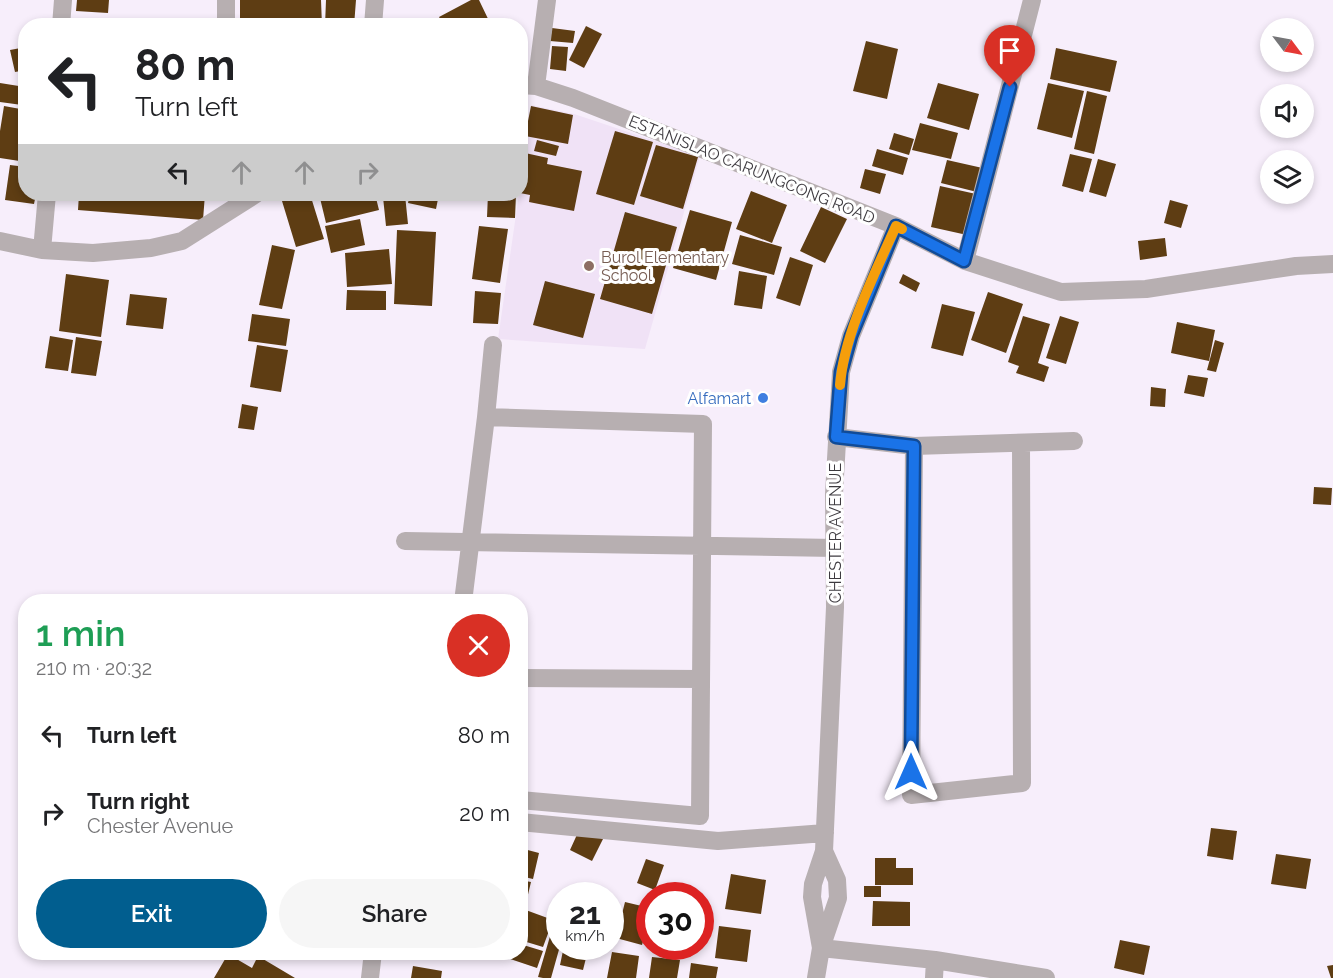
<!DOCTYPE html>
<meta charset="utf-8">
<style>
:root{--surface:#fff;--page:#f6f6f6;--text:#202124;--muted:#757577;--accent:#015e8f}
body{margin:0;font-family:Raleway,sans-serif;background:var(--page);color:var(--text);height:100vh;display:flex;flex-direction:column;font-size:22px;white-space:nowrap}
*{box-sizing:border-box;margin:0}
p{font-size:20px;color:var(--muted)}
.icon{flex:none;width:33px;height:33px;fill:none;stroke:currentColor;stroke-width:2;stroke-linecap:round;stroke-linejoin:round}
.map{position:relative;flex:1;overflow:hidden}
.details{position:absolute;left:18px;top:594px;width:510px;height:366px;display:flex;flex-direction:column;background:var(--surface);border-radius:24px;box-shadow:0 3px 9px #0003}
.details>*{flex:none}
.guide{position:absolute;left:18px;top:18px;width:510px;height:183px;border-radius:24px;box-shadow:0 3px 9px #0003;background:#fff;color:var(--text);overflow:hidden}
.needle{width:39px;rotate:122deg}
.buttons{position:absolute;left:1260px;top:18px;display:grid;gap:12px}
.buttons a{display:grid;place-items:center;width:54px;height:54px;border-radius:50%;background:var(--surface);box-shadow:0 3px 9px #0003;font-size:30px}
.speed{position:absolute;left:546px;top:882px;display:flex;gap:12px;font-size:30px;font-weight:700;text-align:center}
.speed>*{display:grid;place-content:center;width:78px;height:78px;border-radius:50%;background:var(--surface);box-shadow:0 3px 9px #0003;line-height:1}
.speed small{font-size:15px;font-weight:400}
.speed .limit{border:9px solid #d22;background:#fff;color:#111}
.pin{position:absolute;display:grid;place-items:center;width:51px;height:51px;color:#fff;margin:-62px -26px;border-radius:50% 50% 50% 0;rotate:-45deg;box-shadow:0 0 6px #0007}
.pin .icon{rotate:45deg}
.me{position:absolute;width:66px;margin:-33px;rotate:0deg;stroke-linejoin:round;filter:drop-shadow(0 0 4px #0008)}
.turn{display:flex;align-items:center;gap:21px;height:126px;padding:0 18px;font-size:27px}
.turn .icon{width:78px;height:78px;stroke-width:2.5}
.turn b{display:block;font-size:42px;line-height:51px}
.lanes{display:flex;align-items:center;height:57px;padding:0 18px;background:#0003;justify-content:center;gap:30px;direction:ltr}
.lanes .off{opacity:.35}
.round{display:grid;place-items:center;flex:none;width:63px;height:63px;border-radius:32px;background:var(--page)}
.summary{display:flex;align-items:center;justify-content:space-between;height:102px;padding:0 18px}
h1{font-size:36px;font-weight:600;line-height:45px;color:#1e9e55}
.cta{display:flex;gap:12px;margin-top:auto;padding:12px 18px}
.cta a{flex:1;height:69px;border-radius:36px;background:var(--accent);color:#fff;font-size:24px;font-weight:600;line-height:69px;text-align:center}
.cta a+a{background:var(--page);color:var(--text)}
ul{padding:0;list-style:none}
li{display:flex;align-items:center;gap:18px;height:78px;padding:0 18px}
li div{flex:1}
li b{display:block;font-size:22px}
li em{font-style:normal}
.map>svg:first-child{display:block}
</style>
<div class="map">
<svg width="1333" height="978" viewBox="0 0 1333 978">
<rect width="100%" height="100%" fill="#f7eefb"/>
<!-- built -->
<path fill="#f0e2f6" d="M531,105L574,114L700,156L645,349L498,339L519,194H520L521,181Z"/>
<!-- building -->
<path fill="#5e3d13" d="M77,0H109L108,13L76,11Z
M240,0H321L322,26H240Z
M326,0H356L354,26H325Z
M471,0H479L491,25L444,26L439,17Z
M586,26L602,34L584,68L569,60Z
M552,28L575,31L573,43L550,41Z
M866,41L898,49L887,99L853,91Z
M552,46L568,47L566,71L550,69Z
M26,47V70L15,72L10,50Z
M1056,48L1117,61L1110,92L1050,79Z
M0,83L25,87L22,105L0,102Z
M938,83L979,94L969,130L927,118Z
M1048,83L1084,91L1072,138L1037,129Z
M1087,91L1107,96L1094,154L1074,149Z
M4,106L26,110V162L0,158V131Z
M531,106L573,115L568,144L525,136Z
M520,113L525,114L522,136H520Z
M920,123L958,133L951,159L912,150Z
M615,131L653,142L634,205L596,194Z
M894,133L914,139L909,155L889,149Z
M537,140L559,146L556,156L534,151Z
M656,145L698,157L683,209L640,196Z
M877,149L908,158L903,175L872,166Z
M525,153L548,158L547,164L582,171L574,211L529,202L530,195L520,193V177Z
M1070,154L1092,159L1083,192L1062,186Z
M1098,159L1116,164L1106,197L1089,192Z
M947,160L987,169L981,193L941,183Z
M10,165L26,167V194H36L34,204L5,200Z
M865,169L886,174L880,194L860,188Z
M940,186L976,194L967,235L931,227Z
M751,191L787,205L772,243L736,229Z
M79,194H205L203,220L78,210Z
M307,194H310L324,239L296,247L282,201Z
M319,194H375L379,210L326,223Z
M410,194H439L436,209L408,203Z
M488,194H516L515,218L487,217Z
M405,195L408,224L386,226L383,197Z
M1170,200L1188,205L1181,228L1164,223Z
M821,207L847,219L825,263L800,251Z
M690,210L732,222L716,280L673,268Z
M625,212L677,227L652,314L600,299Z
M360,219L365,245L331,253L325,226Z
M479,226L508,229L500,283L472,279Z
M397,230L436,232L432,306L394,304Z
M740,235L782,247L774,275L732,264Z
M1165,238L1167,256L1140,260L1138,241Z
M272,245L295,250L282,309L259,305Z
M389,249L392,284L347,287L345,253Z
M790,257L813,265L800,306L776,298Z
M739,271L767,276L762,309L734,305Z
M66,274L109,280L101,337L59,331Z
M903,274L920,283L916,292L899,283Z
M545,281L595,294L583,338L533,325Z
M347,290L386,291V310H346Z
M475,291L501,293L498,324L473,323Z
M988,292L1023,304L1006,353L971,340Z
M130,294L167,298L163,329L126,325Z
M942,304L975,312L963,356L931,348Z
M252,314L290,319L286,346L248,341Z
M1023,316L1050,324L1038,363L1049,367L1044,382L1016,373L1019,366L1008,362Z
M1060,316L1079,322L1066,364L1046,358Z
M1177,322L1215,330L1209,361L1171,353Z
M50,336L73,340L68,371L45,368Z
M76,337L102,341L96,376L71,373Z
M1215,340L1224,343L1216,372L1207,370Z
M257,345L288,350L281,392L250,387Z
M1188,375L1208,378L1204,397L1184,393Z
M1151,387L1166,389L1165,407L1150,406Z
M242,404L258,407L254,430L238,428Z
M1314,487L1332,488L1331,505L1313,504Z
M580,828L603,839L592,861L570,850Z
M1211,828L1237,831L1233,860L1207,856Z
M520,848L539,853L533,879L520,876Z
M1276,854L1311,859L1306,889L1271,884Z
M875,858H896V868H913V885H875Z
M646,859L664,865L655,890L637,883Z
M731,874L766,880L761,914L725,909Z
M520,880L531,882L525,907L520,906Z
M864,886H881V897H864Z
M873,901L910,902V926H872Z
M625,902L650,908V916L642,945L616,938Z
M523,909L553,920L543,947L520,940V917Z
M719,926L751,930L747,962L715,958Z
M551,933L560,935V946L551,978H543L538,977Z
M1120,940L1150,946L1144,975L1114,968Z
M520,944L543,951L537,968L507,958L509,952H520Z
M564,946H589L583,970L560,965Z
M612,952L639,956L636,978H607Z
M228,954L252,968L258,956L295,978H214Z
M652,957L680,960L677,978H649Z
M691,963L718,967L716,978H689Z
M1333,965V978H1331L1327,966Z
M413,966L442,971L441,978H411Z"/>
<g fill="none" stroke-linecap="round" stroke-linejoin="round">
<!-- minor -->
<path stroke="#b7afb1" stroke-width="18" d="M61,26L63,0
M226,26V0
M373,26L375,0
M520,85L536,86L573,98L896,226L965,261L1061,292L1146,289L1296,266L1333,264
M536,86L547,0
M0,241L42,250L93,253L151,248L182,241L256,194
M42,250L47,194
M965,261L1032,0
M486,417L703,424L700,816L520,800
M836,437L914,446L1074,441
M914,446L911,795L1022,783L1021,443
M405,541L835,548
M463,602L486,417L493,345
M520,678L701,679
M520,822L718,841L825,833
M821,948L812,897L813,884L824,851L835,607L834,494L841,372L851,336L896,226
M821,948L935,960L1046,978
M370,978L373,952
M816,978L821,948L838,898L837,880L824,851
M934,978L935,960"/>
</g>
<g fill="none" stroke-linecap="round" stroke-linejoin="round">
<defs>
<path id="route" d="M911,772L914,446L836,437L841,372L851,336L896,226L964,261L1010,87"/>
</defs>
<!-- route casing -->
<use href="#route" stroke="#114b97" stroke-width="15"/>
<!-- route -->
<use href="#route" stroke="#1a73e8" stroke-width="10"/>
<!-- slow -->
<path stroke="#f59e0b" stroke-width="10" d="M840,385C844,334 875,273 896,226L902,229"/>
</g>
<!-- markers -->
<circle fill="#8d6e63" stroke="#fff" stroke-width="2" cx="589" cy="266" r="6"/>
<circle fill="#3f7fe0" stroke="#fff" stroke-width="2" cx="763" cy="398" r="6"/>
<g text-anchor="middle" stroke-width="6" stroke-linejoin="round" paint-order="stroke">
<!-- street labels -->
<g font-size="16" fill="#3e3b40" stroke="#fff">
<text transform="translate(752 169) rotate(22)" y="6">ESTANISLAO CARUNGCONG ROAD</text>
<text transform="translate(835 533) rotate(-90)" y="6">CHESTER AVENUE</text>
</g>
<!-- education labels -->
<g font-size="16" fill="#785e54" stroke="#fff" text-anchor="start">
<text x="601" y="263">Burol Elementary<tspan x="601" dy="18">School</tspan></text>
</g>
<!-- shop labels -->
<g font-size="16" fill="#366cbe" stroke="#fff" text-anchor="end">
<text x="751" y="404">Alfamart</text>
</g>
</g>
</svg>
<div class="buttons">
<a><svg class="needle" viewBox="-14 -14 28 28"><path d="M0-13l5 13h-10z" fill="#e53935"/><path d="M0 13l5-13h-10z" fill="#757577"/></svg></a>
<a><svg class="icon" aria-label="sound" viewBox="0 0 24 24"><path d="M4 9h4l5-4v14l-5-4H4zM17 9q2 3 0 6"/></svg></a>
<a><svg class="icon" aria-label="layers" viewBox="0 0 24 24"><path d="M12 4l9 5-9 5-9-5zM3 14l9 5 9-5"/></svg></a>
</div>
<div class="speed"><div>21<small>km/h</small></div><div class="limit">30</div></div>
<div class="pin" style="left:1010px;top:87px;background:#d93025"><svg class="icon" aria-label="arrive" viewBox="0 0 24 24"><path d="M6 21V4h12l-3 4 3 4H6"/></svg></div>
<svg class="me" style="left:911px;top:772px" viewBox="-20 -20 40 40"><path d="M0-17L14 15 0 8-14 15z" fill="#1a73e8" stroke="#fff" stroke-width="4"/></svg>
<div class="guide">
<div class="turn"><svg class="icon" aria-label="left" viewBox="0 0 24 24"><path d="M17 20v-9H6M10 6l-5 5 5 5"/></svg><div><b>80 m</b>Turn left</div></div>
<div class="lanes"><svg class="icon" aria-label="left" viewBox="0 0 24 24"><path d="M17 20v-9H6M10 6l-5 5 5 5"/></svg><svg class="icon off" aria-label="ahead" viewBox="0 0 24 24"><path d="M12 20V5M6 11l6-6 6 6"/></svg><svg class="icon off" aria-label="ahead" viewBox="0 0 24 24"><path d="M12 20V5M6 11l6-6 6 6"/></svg><svg class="icon off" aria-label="right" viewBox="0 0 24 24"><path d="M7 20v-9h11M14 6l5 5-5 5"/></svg></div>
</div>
<section class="details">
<div class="summary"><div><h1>1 min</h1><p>210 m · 20:32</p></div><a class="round" style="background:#d93025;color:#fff"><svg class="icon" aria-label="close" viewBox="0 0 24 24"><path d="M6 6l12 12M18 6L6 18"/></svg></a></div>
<ul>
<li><svg class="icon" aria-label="left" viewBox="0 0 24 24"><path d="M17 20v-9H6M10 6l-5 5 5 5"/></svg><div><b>Turn left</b></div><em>80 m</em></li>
<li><svg class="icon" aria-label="right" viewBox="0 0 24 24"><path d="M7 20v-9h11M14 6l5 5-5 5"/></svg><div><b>Turn right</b><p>Chester Avenue</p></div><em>20 m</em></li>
</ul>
<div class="cta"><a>Exit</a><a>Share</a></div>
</section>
</div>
